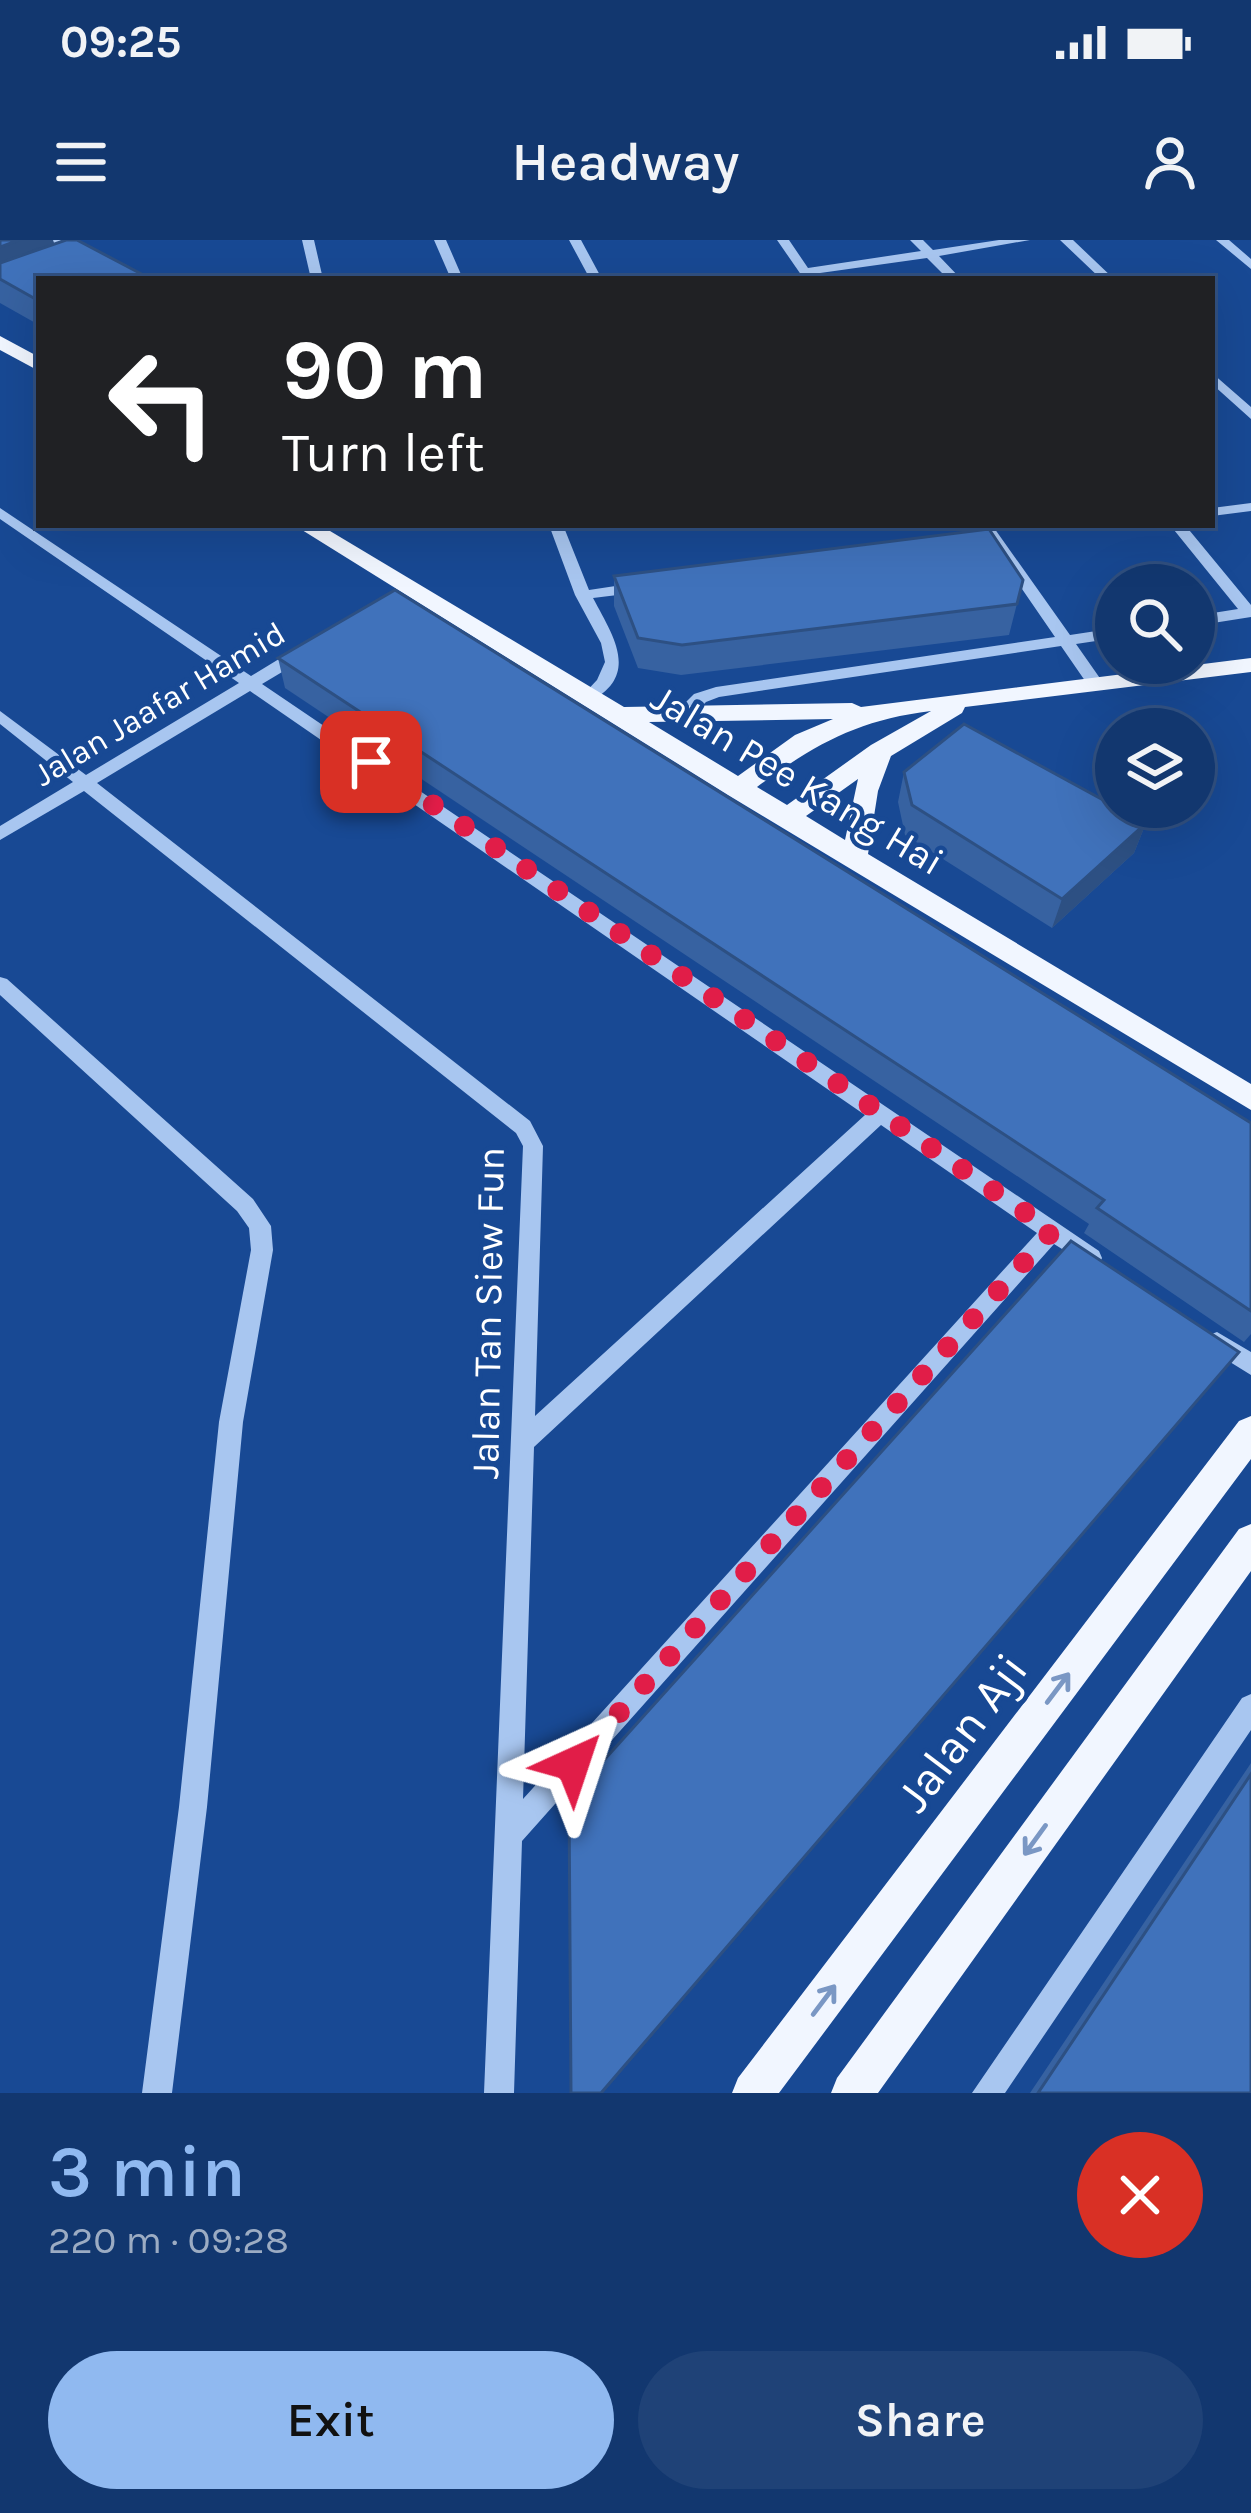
<!DOCTYPE html>
<meta charset="utf-8">
<style>
:root{--surface:#12376f;--page:#1f4277;--text:#f1f3f6;--muted:#9cacc3;--line:#315182;--accent:#90b9f0}
body{margin:0;font-family:Karla,sans-serif;background:var(--page);color:var(--text);height:100vh;display:flex;flex-direction:column;font-size:45px;white-space:nowrap}
*{box-sizing:border-box;margin:0}
p{font-size:39px;color:var(--muted)}
.icon{flex:none;width:66px;height:66px;fill:none;stroke:currentColor;stroke-width:2;stroke-linecap:round;stroke-linejoin:round}
.map{position:relative;height:1853px;overflow:hidden}
.panel{display:flex;flex-direction:column;background:var(--surface);flex:1}
.panel>*{flex:none}
.banner{position:absolute;left:36px;top:36px;width:1179px;height:252px;border-radius:0px;box-shadow:0 12px 48px #0002,0 0 0 3px var(--line);background:#202124;color:#fff;overflow:hidden}
.buttons{position:absolute;left:1095px;top:324px;display:grid;gap:24px}
.buttons a{display:grid;place-items:center;width:120px;height:120px;border-radius:50%;background:var(--surface);box-shadow:0 12px 48px #0002,0 0 0 3px var(--line);font-size:60px}
.pin{position:absolute;display:grid;place-items:center;width:102px;height:102px;color:#fff;margin:-51px;border-radius:24px;box-shadow:0 6px 18px #0006}
.me{position:absolute;width:132px;margin:-66px;rotate:42deg;stroke-linejoin:round;filter:drop-shadow(0 0 9px #0008)}
.turn{display:flex;align-items:center;gap:42px;height:252px;padding:0 48px;font-size:54px}
.turn .icon{width:156px;height:156px;stroke-width:2.5}
.turn b{display:block;font-size:84px;line-height:102px}
.round{display:grid;place-items:center;flex:none;width:126px;height:126px;border-radius:63px;background:var(--page)}
.head{display:flex;align-items:center;justify-content:space-between;height:204px;padding:0 48px}
h1{font-size:72px;font-weight:600;line-height:90px;color:var(--accent)}
.cta{display:flex;gap:24px;margin-top:auto;padding:24px 48px}
.cta a{flex:1;height:138px;border-radius:72px;background:var(--accent);color:#111;font-size:48px;font-weight:600;line-height:138px;text-align:center}
.cta a+a{background:var(--page);color:var(--text)}
.status{display:flex;justify-content:space-between;align-items:center;height:84px;padding:0 60px;background:var(--surface);direction:ltr}
.status svg{height:33px;fill:currentColor}
header{display:flex;justify-content:space-between;align-items:center;height:156px;padding:0 48px;background:var(--surface);font-size:54px;font-weight:600}
.map>svg:first-child{display:block}
</style>
<div class="status"><b>09:25</b><svg viewBox="0 0 49 12"><path d="M0 12V9h3v3zM5 12V6h3v6zM10 12V3h3v9zM15 12V0h3v12zM26 1h20v11H26zM47 4h2v5h-2z"/></svg></div>
<header><svg class="icon" aria-label="menu" viewBox="0 0 24 24"><path d="M4 6h16M4 12h16M4 18h16"/></svg>Headway<svg class="icon" aria-label="person" viewBox="0 0 24 24"><circle cx="12" cy="8" r="4"/><path d="M4 21q1-7 8-7t8 7"/></svg></header>
<div class="map">
<svg width="1251" height="1853" viewBox="0 0 1251 1853">
<rect width="100%" height="100%" fill="#184994"/>
<g fill="none" stroke-linecap="round" stroke-linejoin="round">
<!-- minor -->
<path fill="#a8c6f0" fill-rule="evenodd" d="M45,0H60L127,39H112Z
M302,0H314L323,39H311Z
M434,0H446L463,39H451Z
M569,0H581L602,39H590Z
M777,0H789L808,28L921,11L910,0H923L933,10L999,0H1030L939,16L961,39H948L927,18L813,34L816,39H804Z
M1060,0H1073L1114,39H1101Z
M1216,0H1229L1251,19V29Z
M1212,133L1251,167V179L1212,144Z
M1251,263V271L1212,276V268Z
M0,268L251,436L297,408H309V416L262,444L1099,1011L1102,1018L1099,1025L1091,1027L1054,1004L522,1601L514,1853H484L523,906L516,893L84,551L0,600V586L73,542L0,484V471L86,535L239,443L0,279ZM250,451L865,875L535,1176L543,906L530,881L97,543ZM881,885L1037,993L523,1559L534,1207Z
M549,285H563L589,350L642,342L650,347L642,352L593,358C613,396 641,435 589,462L581,457L597,440L605,422L601,403L575,355Z
M978,285H992L1070,395L1116,388V398L1076,404L1104,444L1102,448H1090L1061,406L719,457L706,462L687,481H675V473L694,454L716,447L1055,397Z
M1170,285H1185L1251,365V377L1194,386V376L1238,369Z
M0,737L7,739L253,959L271,986L273,1010L243,1182L207,1567L172,1853H142L179,1567L219,1182L251,1010L249,988L237,971L0,755Z
M1217,1092L1251,1112V1135L1209,1109L1206,1102L1209,1095Z
M1251,1454V1490L1005,1853H972L1242,1458Z"/>
<!-- major -->
<path fill="#f1f6ff" fill-rule="evenodd" d="M0,96L39,117V131L0,110Z
M294,285H320L624,467L852,463L861,467L1251,418V432L965,467L962,473L891,516L878,551L868,614L1251,844V870L728,555ZM931,471L871,505L787,565L757,547C815,504 858,480 931,471ZM833,479L795,495L738,536L649,482ZM858,539L845,600L806,576Z
M1251,1176V1219L779,1853H732L738,1838L1239,1181Z
M1251,1284V1331L878,1853H831L837,1838L1239,1289Z"/>
</g>
<!-- wall -->
<path fill="#3762a1" d="M0,0L39,39V85L0,63Z
M614,336L1023,340L1009,395L681,435L638,428L614,366Z
M278,418L1251,883V1094L1244,1102L1084,993L1089,984L285,448Z
M904,532L1146,583L1134,613L1052,688L905,595L898,562Z
M1251,1523V1853H1030Z"/>
<!-- shaded-wall -->
<path fill="#2d5083" d="M19,0H53L59,17L0,39V7Z
M1146,583L1134,613L1052,688L1062,659Z
M1229,1125L603,1853H601Z"/>
<!-- building -->
<path fill="#4072bb" stroke="#2d5083" stroke-width="3" d="M0,0H19L0,7Z
M66,0H77L151,39H39V61L0,39V23Z
M989,289L1023,340L1017,364L682,405L638,398L614,336Z
M395,350L1251,883V1071L1097,968L1104,960L278,418Z
M964,484L1116,567L1146,583L1062,659L912,565L904,532Z
M1071,1001L1239,1112L601,1853H571L569,1559Z
M1251,1534V1853H1038Z"/>
<!-- one-way arrows -->
<defs><path id="oneway-shaft" d="M-6 0H5M1.5-3L5.5 0L1.5 3" fill="none" stroke-width="1.6" stroke-linecap="round" stroke-linejoin="round" transform="scale(3)"/></defs>
<g stroke="#7a97c4">
<use href="#oneway-shaft" transform="translate(1058 1448) rotate(-53)"/>
<use href="#oneway-shaft" transform="translate(1035 1600) rotate(126)"/>
<use href="#oneway-shaft" transform="translate(824 1760) rotate(-53)"/>
</g>
<g fill="none" stroke-linecap="round" stroke-linejoin="round">
<!-- route -->
<path stroke="#e11d48" stroke-width="21" stroke-dasharray="0 37.8" d="M371,522L1052,991L573,1524"/>
</g>
<g text-anchor="middle" stroke-width="9" stroke-linejoin="round" paint-order="stroke">
<!-- far-street labels -->
<g font-size="33" fill="#fff" stroke="#184994">
<text transform="translate(159 463) rotate(-31)" y="12">Jalan Jaafar Hamid</text>
</g>
<!-- street labels -->
<g font-size="39" fill="#fff" stroke="#184994">
<text transform="translate(798 539) rotate(31)" y="14">Jalan Pee Kang Hai</text>
<text transform="translate(487 1073) rotate(-89)" y="14">Jalan Tan Siew Fun</text>
</g>
<!-- near-street labels -->
<g font-size="48" fill="#fff" stroke="#184994">
<text transform="translate(961 1492) rotate(-53)" y="17">Jalan Aji</text>
</g>
</g>
</svg>
<div class="buttons">
<a><svg class="icon" aria-label="search" viewBox="0 0 24 24"><circle cx="10" cy="10" r="6"/><path d="M15 15l6 6"/></svg></a>
<a><svg class="icon" aria-label="layers" viewBox="0 0 24 24"><path d="M12 4l9 5-9 5-9-5zM3 14l9 5 9-5"/></svg></a>
</div>
<div class="pin" style="left:371px;top:522px;background:#d93025"><svg class="icon" aria-label="arrive" viewBox="0 0 24 24"><path d="M6 21V4h12l-3 4 3 4H6"/></svg></div>
<svg class="me" style="left:573px;top:1524px" viewBox="-20 -20 40 40"><path d="M0-17L14 15 0 8-14 15z" fill="#e11d48" stroke="#fff" stroke-width="4"/></svg>
<div class="banner">
<div class="turn"><svg class="icon" aria-label="left" viewBox="0 0 24 24"><path d="M17 20v-9H6M10 6l-5 5 5 5"/></svg><div><b>90 m</b>Turn left</div></div>
</div>
</div>
<section class="panel">
<div class="head"><div><h1>3 min</h1><p>220 m · 09:28</p></div><a class="round" style="background:#d93025;color:#fff"><svg class="icon" aria-label="close" viewBox="0 0 24 24"><path d="M6 6l12 12M18 6L6 18"/></svg></a></div>
<div class="cta"><a>Exit</a><a>Share</a></div>
</section>
